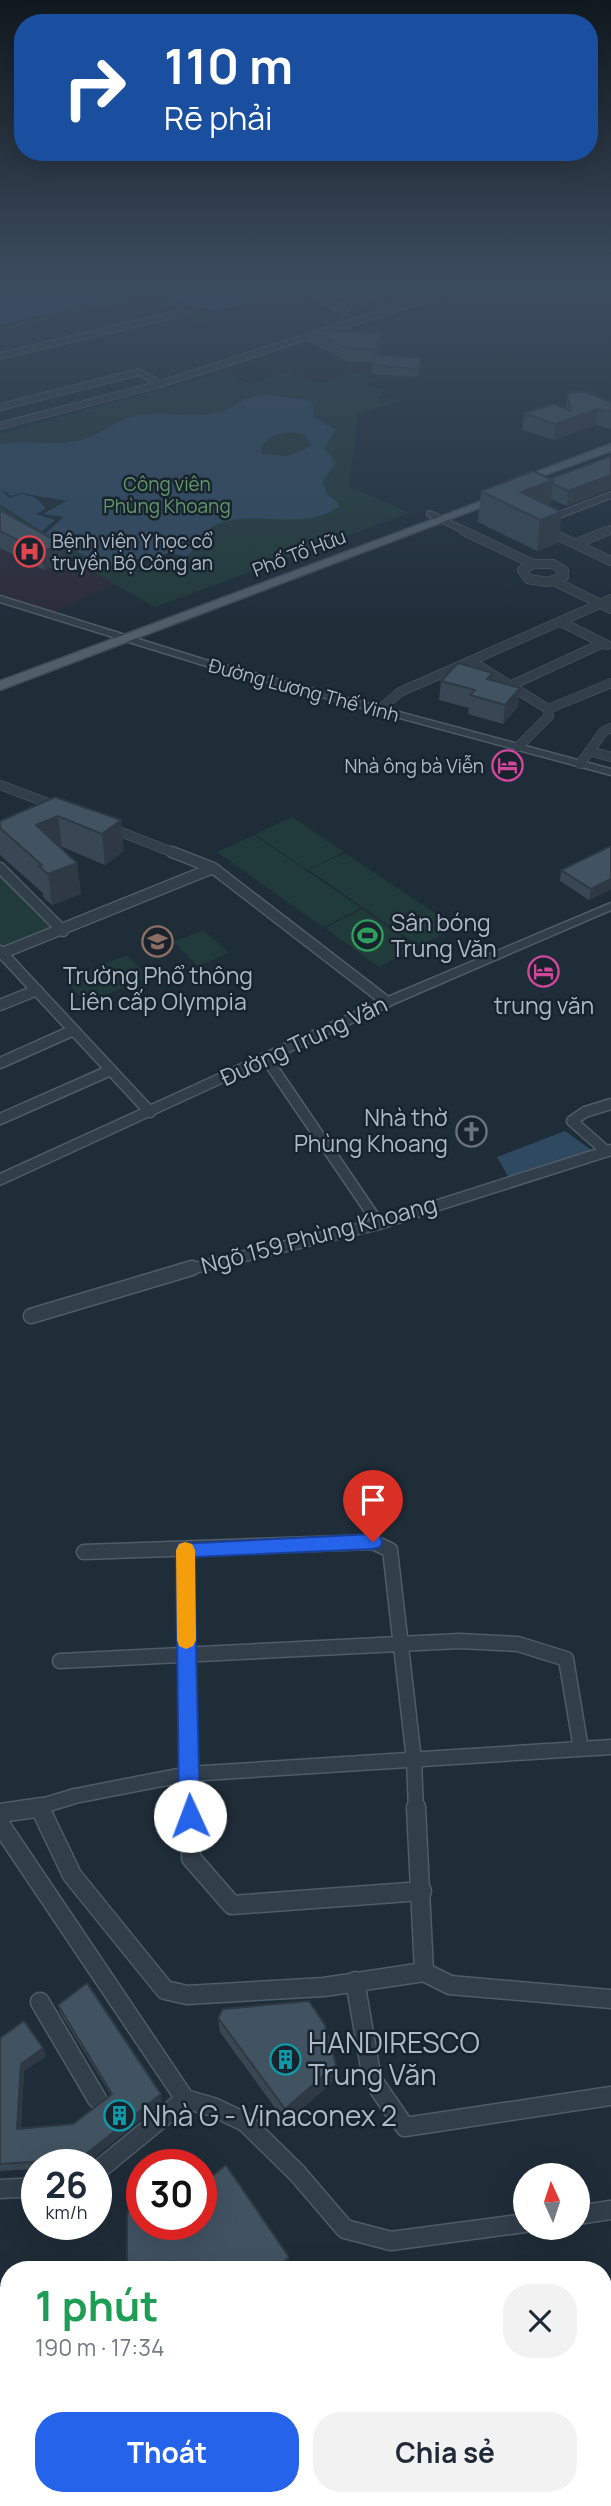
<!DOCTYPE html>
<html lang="vi">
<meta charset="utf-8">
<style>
:root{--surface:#fff;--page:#f2f2f3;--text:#1f2937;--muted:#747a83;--accent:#2563eb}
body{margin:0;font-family:Manrope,sans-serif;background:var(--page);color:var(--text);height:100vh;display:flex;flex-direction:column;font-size:26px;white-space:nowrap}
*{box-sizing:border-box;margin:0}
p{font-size:23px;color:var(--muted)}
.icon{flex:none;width:38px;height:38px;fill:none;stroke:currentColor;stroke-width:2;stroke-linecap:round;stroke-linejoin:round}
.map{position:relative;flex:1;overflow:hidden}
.drawer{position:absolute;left:0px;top:2261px;width:612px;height:245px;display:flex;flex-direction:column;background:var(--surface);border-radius:28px 28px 0 0;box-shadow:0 7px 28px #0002}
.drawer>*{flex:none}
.banner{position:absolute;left:14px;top:14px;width:584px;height:147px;border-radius:28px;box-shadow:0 7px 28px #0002;background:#1a4fa0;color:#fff;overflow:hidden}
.needle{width:46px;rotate:357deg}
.tools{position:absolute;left:513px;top:2163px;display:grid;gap:14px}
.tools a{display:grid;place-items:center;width:77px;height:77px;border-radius:50%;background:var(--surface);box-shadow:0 7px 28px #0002;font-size:35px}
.speed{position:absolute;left:21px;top:2149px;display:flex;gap:14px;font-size:35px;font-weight:700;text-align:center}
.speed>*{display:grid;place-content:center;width:91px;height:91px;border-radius:50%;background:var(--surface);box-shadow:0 7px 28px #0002;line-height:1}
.speed small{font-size:18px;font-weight:400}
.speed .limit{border:10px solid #d22;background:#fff;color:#111}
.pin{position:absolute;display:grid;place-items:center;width:60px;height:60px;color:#fff;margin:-72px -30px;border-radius:50% 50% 50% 0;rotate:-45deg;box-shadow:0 0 7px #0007}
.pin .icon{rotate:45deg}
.me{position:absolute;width:77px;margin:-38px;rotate:358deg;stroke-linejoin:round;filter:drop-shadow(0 0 5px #0008)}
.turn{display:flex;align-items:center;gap:24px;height:147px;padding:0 35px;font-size:32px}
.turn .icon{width:91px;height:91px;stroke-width:2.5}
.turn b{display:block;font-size:49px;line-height:60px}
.round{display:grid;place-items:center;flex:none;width:74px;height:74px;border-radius:28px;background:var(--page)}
.summary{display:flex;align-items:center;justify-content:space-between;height:119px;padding:0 35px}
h1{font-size:42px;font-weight:700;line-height:52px;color:#1e9e55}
.action{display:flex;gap:14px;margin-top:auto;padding:14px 35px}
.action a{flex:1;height:80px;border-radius:28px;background:var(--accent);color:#fff;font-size:28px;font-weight:700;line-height:80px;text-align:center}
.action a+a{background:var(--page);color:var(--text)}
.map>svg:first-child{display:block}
</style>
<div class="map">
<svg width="611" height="2506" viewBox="0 0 611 2506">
<rect width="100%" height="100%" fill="#1f2d39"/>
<!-- medical -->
<path fill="#2b2b3a" d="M0,520L115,584L50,614L13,601L0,594Z"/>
<!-- green -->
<path fill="#213a3a" d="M138,295L160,297L162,302L170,304L163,298L195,313L218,315L197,324L154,299L139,298L0,330V326L105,304L101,306L109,302L99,303L134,296L144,297Z
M224,372L250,384L289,372L318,384L361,372L374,378L365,385L385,390L378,398L400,401L358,414L349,486L409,513L155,607L0,520V434Z
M292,817L344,852L307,870L255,834Z
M254,835L361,908L323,927L217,852Z
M345,853L456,927L419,946L309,870Z
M0,870L56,927L0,949Z
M362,909L417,947L379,967L325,928Z
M204,930L229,953L198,966L174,942Z
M127,955L149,977L86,1003L64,979Z"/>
<!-- water -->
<path fill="#2f4960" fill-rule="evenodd" d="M0,283H254L261,291C258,298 252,300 244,303C199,321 179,294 140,294L0,325Z
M269,395L311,401L313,404V417L336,430L324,448L336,463L322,482L327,494L338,503L339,506C311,529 267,514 234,520C195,526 205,546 181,560C124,595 46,533 0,504V444C27,439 55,447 81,440C102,435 115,419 139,415C164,411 190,418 215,413C240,408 237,395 269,395ZM291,432L305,435L312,446L288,456L262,454L261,446L274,435Z
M565,1131L594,1152L510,1180L497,1157Z"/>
<!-- pier -->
<path fill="#1f2d39" d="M0,489L12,496L21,493L66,501L43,514L64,517L43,535L40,533L55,520L36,514L46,508L34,497L22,494L9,498Z
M169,553L190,557L148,567V572H138L137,567L118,564L108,568L124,558L146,560Z"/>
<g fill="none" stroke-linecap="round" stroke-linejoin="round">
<defs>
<path id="minor-far4" d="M286,283L345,311
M338,308L423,283
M0,356L172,315
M0,407L139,372L160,384
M0,426L160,384L475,283
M430,514L468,532
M546,520L611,495
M545,529L552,532
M603,532L611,529"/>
<path id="minor-far3" d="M464,531L533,564
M548,531L611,561
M575,544L607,531
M533,564H553L564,571V576L548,582L528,579L522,570Z
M554,581L611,609
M561,622L607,645
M471,661L548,709L549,716L518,747
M512,685L603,643
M548,709L611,683
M379,710L400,692L611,599
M589,751L611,757
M580,764L604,731L611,728
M0,785L58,807
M108,827L177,854"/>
<path id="minor-far2" d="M172,852L213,868L387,1002
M0,868L63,931
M0,951L150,1112
M0,954L213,868
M0,1005L37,990
M266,1058L379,1224
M0,1063L74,1030
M0,1119L111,1070
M606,1151L572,1121L585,1112L611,1104
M186,1270L379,1224L611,1150"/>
<path id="minor-far1" d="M31,1316L192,1268
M185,1550L190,1809
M84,1552L373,1542L390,1550L414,1760L416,1809
M60,1661L459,1641L518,1644L566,1659L581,1749
M32,1809L75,1796L188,1774L611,1747"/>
<path id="minor" d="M190,1807L191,1858L232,1905L422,1891
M416,1807L424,1972
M40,1808L72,1875L165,1990L187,1995L324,1987L424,1972L450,1985L611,1999
M0,1813L42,1807
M0,1824L185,2099
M355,1981L372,2079L405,2127L611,2096
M40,2002L97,2099
M185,2099L213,2107L245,2122L297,2173L345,2229L391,2241L525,2223
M96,2172L185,2099
M0,2189L37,2187
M578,2215L611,2210
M604,2349L611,2343"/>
<path id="tertiary" d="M0,596L209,661L611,769V775L203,665L0,602Z
M611,903V910L391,1005L0,1185V1174L383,999Z"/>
<path id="primary" d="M611,444V451L520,484L510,482Z
M501,494L511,496L0,690V681Z"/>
</defs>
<!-- minor-far4 casing -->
<use href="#minor-far4" stroke="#505c67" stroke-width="8"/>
<!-- minor-far3 casing -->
<use href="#minor-far3" stroke="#505c67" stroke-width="10"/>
<!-- minor-far2 casing -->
<use href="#minor-far2" stroke="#505c67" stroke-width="13"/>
<!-- minor-far1 casing -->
<use href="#minor-far1" stroke="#505c67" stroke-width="17"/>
<!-- minor casing -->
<use href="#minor" stroke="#505c67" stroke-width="21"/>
<!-- tertiary casing -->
<use href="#tertiary" stroke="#505c67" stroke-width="3"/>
<!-- primary casing -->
<use href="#primary" stroke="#3f4a56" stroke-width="3"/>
<!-- minor-far4 -->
<use href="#minor-far4" stroke="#323e49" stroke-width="6"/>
<!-- minor-far3 -->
<use href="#minor-far3" stroke="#323e49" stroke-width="9"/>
<!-- minor-far2 -->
<use href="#minor-far2" stroke="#323e49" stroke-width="10"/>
<!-- minor-far1 -->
<use href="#minor-far1" stroke="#323e49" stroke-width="14"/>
<!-- minor -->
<use href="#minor" stroke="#323e49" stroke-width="18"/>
<!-- tertiary -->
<use href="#tertiary" fill="#323e49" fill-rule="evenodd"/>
<!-- primary -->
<use href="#primary" fill="#505e6a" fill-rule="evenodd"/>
</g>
<!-- wall -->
<path fill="#384753" d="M309,329L383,347L378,355L421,358V367L417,377L372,374L373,363L346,361L309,342Z
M567,395L611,402V429L596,425L554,440L522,430L524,413L566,409Z
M611,456L567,506L551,499L550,506L562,512L558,543L537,551L478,522L481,491L550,479Z
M0,510L64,563L44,570L0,548Z
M493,673L492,681L520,688L518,707L503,724L468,714L469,708L439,700L441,681Z
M55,797L124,851L105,865L62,847L60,848L77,863L81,894L52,905L43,897V893L0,855V821Z
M611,846V889L589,900L560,881L561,870Z
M58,2005L162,2102L85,2165H37V2169L0,2171V2038L43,2048L46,2056L24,2071L21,2128L73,2124L111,2095L60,2013Z
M218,2018L336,2065V2079L286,2123L220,2032Z"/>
<!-- shaded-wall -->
<path fill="#2e3944" d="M383,334V347L374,363V349Z
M421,358V367L417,377V369Z
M598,409L596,425L554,440L555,424Z
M611,475V489L567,506L568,491Z
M553,480L550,511L521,492Z
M562,512L558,543L537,551L540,520Z
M62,544L64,563L44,570L41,552Z
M493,673L491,692L487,679Z
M520,688L518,707L503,724L505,705Z
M58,816L62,847L40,856L36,825Z
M121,820L124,851L105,865L102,834Z
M77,863L81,894L52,905L48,874Z
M611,879V889L589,900L591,889Z
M43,2048L46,2056L24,2071L20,2136L17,2129L21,2064Z
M336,2065V2079L286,2123L285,2109Z
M161,2094L162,2102L85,2165H82L80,2159Z
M289,2257V2265L285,2270H277Z"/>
<!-- building -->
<path fill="#415261" stroke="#2e3944" stroke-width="2" d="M309,329L383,334L374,349L346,348Z
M376,355L421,358L417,369L372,365Z
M575,392H586L611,402V412L598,409L555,424L524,413L554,404L571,411L567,395Z
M611,456V475L568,491L553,484V480L550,479Z
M533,471L553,480L521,492L562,512L540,520L481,491Z
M0,510L62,544L41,552L0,531Z
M458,663L493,673L487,679L520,688L505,705L470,695L475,690L441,681Z
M55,797L121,820L102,834L58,816L36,825L77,863L48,874L39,866L42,865L0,828V821Z
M611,846V879L591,889L561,870Z
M87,1983L161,2094L80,2159L0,2164V2038L24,2021L43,2048L21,2064L17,2129L73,2124L112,2094L58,2005Z
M309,2001L325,2025L336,2065L285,2109L218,2018L223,2009Z
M190,2153L196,2165H173Z
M226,2165L289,2257L277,2270H127V2214L140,2188L142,2186V2224H201V2174L206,2181Z"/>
<!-- sky -->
<linearGradient id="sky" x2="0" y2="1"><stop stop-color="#11191f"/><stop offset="0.45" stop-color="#3c4c5f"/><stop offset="1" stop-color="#3c4c5f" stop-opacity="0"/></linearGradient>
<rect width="611" height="634" fill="url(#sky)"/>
<!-- route -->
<path fill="#2563eb" stroke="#184099" stroke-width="2" d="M373,1534L380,1536L382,1542L380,1547L373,1549L194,1557L200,1816L197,1823L190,1826L182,1823L179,1816L176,1550L178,1544Z"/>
<!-- slow -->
<path fill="#f59e0b" d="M185,1542L192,1544L195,1550L196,1640L193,1646L186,1649L179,1646L177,1640L176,1550L179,1544Z"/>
<!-- icons -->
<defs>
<symbol id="hospital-ring" viewBox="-11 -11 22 22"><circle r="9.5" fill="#18232e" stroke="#e0444e" stroke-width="1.5"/><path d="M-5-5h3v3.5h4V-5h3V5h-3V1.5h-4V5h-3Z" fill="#e0444e"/></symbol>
<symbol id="hotel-ring" viewBox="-11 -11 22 22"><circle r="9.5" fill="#18232e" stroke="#d1479c" stroke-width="1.5"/><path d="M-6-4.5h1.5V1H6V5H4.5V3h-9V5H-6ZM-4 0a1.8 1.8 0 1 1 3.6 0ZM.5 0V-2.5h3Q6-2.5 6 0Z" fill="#d1479c"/></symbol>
<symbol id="stadium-ring" viewBox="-11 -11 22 22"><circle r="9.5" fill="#18232e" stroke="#2e9e5b" stroke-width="1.5"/><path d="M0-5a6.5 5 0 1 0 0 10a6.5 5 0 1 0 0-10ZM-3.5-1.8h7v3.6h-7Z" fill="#2e9e5b"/></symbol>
<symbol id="school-ring" viewBox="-11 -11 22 22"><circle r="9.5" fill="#18232e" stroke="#8d6e63" stroke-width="1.5"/><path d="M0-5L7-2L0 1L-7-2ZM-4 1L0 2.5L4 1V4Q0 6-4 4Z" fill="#8d6e63"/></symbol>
<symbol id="church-ring" viewBox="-11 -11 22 22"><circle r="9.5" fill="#18232e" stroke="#6b7280" stroke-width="1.5"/><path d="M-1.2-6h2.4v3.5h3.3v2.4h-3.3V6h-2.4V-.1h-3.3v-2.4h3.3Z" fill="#6b7280"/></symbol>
<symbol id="building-ring" viewBox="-11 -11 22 22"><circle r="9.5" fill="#18232e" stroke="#0f9aa8" stroke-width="1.5"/><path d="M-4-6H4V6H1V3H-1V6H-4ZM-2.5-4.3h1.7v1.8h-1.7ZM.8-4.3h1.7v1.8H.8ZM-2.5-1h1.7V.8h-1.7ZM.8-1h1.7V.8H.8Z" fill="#0f9aa8"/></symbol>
</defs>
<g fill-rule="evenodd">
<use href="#hospital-ring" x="12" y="534" width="35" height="35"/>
<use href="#hotel-ring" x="490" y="748" width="35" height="35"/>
<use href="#stadium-ring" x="350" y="918" width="35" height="35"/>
<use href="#school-ring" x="140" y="924" width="35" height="35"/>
<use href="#hotel-ring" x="526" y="954" width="35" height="35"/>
<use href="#church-ring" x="454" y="1114" width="35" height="35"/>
<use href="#building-ring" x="268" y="2042" width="35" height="35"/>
<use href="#building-ring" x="102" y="2098" width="35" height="35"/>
</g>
<g text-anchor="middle" stroke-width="5" stroke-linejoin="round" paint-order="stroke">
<!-- far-park labels -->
<g font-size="19" fill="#629869" stroke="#18232e">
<text x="167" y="491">Công viên<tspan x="167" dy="22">Phùng Khoang</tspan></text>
</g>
<!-- far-poi labels -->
<g font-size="19" fill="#acb9c6" stroke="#18232e" text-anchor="start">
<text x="52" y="548">Bệnh viện Y học cổ<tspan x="52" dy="22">truyền Bộ Công an</tspan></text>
<text x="484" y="773" text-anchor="end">Nhà ông bà Viễn</text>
</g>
<!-- far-street labels -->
<g font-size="19" fill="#acb9c6" stroke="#18232e">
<text transform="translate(299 553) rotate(-21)" y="7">Phố Tố Hữu</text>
<text transform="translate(304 690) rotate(15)" y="7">Đường Lương Thế Vinh</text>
</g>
<!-- poi labels -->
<g font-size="23" fill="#acb9c6" stroke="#18232e">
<text x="391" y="931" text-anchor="start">Sân bóng<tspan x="391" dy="26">Trung Văn</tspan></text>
<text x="158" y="984">Trường Phổ thông<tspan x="158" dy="26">Liên cấp Olympia</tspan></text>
<text x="544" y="1014">trung văn</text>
<text x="448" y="1126" text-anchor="end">Nhà thờ<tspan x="448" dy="26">Phùng Khoang</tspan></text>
</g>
<!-- street labels -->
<g font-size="23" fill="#acb9c6" stroke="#18232e">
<text transform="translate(304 1041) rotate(-25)" y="8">Đường Trung Văn</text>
<text transform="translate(319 1235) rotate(-15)" y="8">Ngõ 159 Phùng Khoang</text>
</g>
<!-- near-poi labels -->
<g font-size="28" fill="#acb9c6" stroke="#18232e" text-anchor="start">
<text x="308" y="2053">HANDIRESCO<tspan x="308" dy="32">Trung Văn</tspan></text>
<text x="142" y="2126">Nhà G - Vinaconex 2</text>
</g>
</g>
</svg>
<div class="tools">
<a><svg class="needle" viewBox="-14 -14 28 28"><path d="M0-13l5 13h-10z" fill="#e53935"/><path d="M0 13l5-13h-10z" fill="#747a83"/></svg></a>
</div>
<div class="speed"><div>26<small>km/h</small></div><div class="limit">30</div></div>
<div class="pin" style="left:373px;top:1542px;background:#d93025"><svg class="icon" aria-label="arrive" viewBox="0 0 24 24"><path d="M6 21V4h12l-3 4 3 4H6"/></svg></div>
<svg class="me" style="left:190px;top:1816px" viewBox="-20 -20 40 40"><circle r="19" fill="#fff"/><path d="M0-13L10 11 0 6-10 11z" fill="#2563eb"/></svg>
<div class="banner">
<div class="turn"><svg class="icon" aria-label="right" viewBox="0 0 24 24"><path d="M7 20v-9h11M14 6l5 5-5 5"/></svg><div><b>110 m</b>Rẽ phải</div></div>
</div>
<section class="drawer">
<div class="summary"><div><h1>1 phút</h1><p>190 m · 17:34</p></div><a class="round"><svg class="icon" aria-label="close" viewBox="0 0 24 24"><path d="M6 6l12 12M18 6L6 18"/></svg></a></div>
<div class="action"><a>Thoát</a><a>Chia sẻ</a></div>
</section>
</div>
